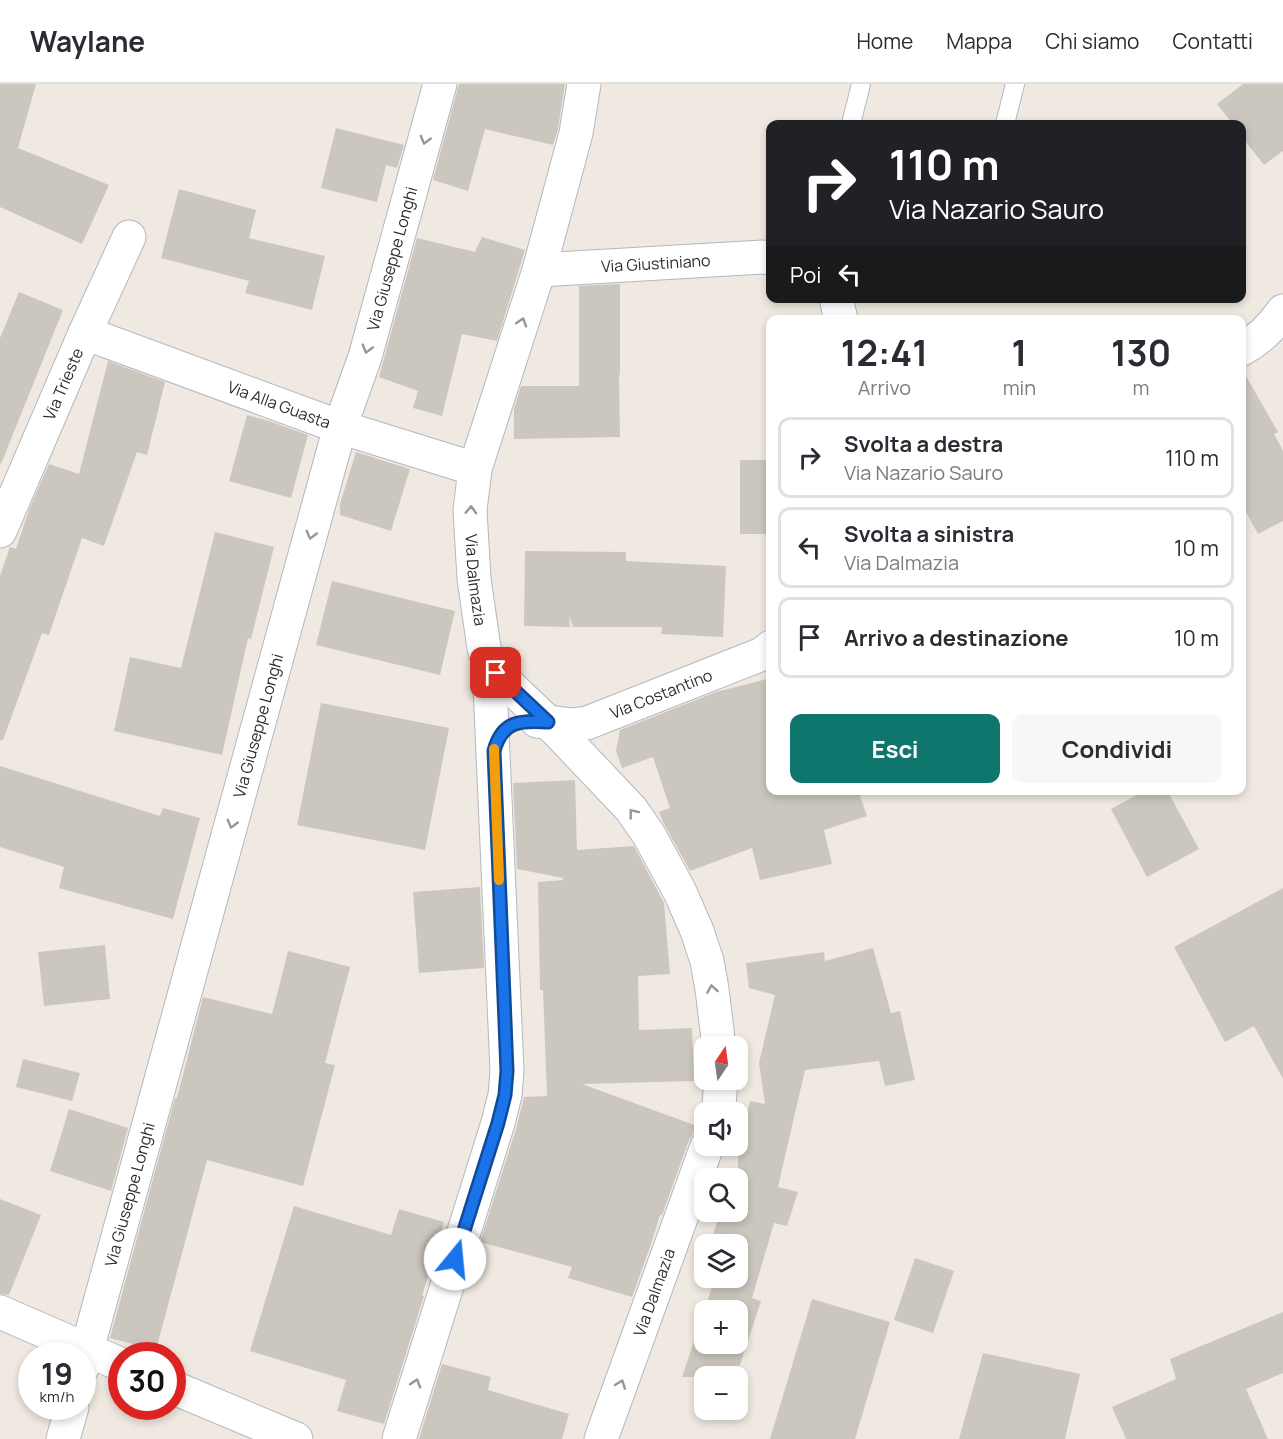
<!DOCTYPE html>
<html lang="it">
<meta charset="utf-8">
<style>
:root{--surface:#fff;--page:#f7f7f7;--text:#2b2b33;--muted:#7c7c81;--line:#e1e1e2;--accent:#0f766e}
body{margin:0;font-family:Manrope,sans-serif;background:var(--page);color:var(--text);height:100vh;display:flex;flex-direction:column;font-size:22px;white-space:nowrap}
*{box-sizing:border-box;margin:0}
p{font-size:20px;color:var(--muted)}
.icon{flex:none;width:33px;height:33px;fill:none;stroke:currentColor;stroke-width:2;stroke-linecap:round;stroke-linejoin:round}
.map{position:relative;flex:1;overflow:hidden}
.details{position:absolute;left:766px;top:231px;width:480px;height:480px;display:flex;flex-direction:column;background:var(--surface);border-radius:12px;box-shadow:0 3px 9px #0003}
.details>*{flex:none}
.hud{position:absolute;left:766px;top:36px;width:480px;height:183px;border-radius:12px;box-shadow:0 3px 9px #0003;background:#202124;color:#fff;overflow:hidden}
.needle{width:39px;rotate:13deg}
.tools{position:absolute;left:694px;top:952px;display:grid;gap:12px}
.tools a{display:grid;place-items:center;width:54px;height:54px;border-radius:12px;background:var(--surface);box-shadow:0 3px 9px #0003;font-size:30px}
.speed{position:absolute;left:18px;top:1258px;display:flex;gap:12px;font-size:30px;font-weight:700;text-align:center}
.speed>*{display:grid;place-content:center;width:78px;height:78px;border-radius:50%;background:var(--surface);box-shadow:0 3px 9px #0003;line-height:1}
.speed small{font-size:15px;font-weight:400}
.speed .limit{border:9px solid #d22;background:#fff;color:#111}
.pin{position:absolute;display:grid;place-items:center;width:51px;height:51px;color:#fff;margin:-26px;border-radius:12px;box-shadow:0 3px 9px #0006}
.me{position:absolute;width:66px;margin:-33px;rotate:17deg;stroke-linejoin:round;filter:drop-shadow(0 0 4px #0008)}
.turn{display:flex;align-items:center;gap:21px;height:126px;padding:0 24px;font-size:27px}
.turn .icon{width:78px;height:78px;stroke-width:2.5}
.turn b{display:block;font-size:42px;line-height:51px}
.then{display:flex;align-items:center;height:57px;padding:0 24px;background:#0003;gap:12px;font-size:22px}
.eta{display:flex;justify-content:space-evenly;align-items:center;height:102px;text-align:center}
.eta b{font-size:36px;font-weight:700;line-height:42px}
.cta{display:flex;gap:12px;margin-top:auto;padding:12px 24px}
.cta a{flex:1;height:69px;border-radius:12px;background:var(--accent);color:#fff;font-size:24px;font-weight:700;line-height:69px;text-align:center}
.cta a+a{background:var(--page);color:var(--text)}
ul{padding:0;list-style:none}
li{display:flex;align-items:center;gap:18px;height:81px;margin:0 12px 9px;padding:0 12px;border:3px solid var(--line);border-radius:12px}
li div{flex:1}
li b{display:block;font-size:22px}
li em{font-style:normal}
header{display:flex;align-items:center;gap:36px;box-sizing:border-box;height:84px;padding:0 30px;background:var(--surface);border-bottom:2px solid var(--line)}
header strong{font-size:28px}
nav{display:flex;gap:33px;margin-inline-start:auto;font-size:21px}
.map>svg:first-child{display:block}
</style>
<header>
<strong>Waylane</strong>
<nav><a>Home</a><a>Mappa</a><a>Chi siamo</a><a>Contatti</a></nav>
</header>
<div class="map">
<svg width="1283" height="1355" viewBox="0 0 1283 1355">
<rect width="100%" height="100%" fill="#efe9e1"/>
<!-- building -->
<path fill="#cbc7bf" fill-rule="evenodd" d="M0,0H36L18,64L109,101L82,160L0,123Z
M459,0H565L558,45L553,61L485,45L468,107L433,96Z
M1243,0H1283V67L1264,81L1242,53V40H1233L1217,20Z
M336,44L404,61L397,84L386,81L377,118L321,104Z
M179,105L256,126L249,154L325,172L312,226L245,209L249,197L161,174Z
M482,153L525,166L497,257L462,250L442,332L413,324L418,307L379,293L417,154L475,168Z
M620,200V291H619L620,353L514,355V325L521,302H579V202Z
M19,208L63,226L1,380L0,379V254Z
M108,277L165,298L147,371L137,368L104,462L82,454L49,551L42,549L3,656H0V492L10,463L16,465L30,423L49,380L79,390Z
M1242,285L1278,348L1274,350L1283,367V437L1258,450L1242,421Z
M247,331L269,337L308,351L291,414L229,397Z
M356,368L410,385L391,447L340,431V420Z
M740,376H771V450H740Z
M215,448L274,463L251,555L248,554L222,671L114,647L130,573L181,584Z
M525,467L626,468V477L726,482L723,553L661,550L662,543H573L569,531L570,543L524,542Z
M332,497L455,527L440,591L316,561Z
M771,594V706H858L867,732L824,746L832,780L760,796L752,764L690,787L663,738L659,728L670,724L653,673L622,684L616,667L620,646L716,608Z
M321,619L449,644L425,766L297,741Z
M0,682L160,732L163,724L200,734L173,835L59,804L64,783L0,763Z
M575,696L577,766L634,762L664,819L670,890L638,892L639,946L692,944L694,997L582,1000L697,1042L689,1056L662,1131H660L650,1163L632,1213L568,1194L572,1183L480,1158L516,1045L524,1013L547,1012L543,906H540L538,798L563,796V794L517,785L513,699Z
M1146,706H1167L1199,765L1147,793L1111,725Z
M480,803L484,884L419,889L413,808Z
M1283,804V995L1254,942L1225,958L1174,863Z
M105,861L110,915L44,922L38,868Z
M873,864L891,929L900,927L915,996L885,1002L879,977L805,986L778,1103L798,1108L787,1142L774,1139L752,1214L761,1217L736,1293H682L715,1194H738V1161H710L720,1128H738V1070L750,1017L765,1020L759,979L775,911L749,904L746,879L824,868L825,877ZM705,1227H738V1260H705Z
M288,867L350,883L325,979L335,981L303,1102L207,1076L156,1266L110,1254L175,1014H177L203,913L272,930Z
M23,975L80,989L72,1017L16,1003Z
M69,1025L128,1044L111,1107L50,1087Z
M0,1115L41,1131L9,1211L0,1210Z
M294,1122L391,1151L399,1125L444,1138L422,1212H424L384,1340L337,1327L346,1296L250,1267Z
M915,1174L954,1187L933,1249L894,1236Z
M812,1215L890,1238L855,1355H770Z
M1283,1228V1289L1246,1305L1268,1355H1126L1112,1323L1176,1295L1170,1275Z
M983,1269L1080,1290L1065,1355H959Z
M442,1280L491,1293L488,1306L569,1330L562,1355H419Z"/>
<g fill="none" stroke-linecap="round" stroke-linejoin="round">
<defs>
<path id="lane" d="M851,40L861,0
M1005,40L1015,0"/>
<g id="street">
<path id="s1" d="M584,0L576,49L539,186L475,385L470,426L474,495L484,564L489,579L496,589L557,647L631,725L649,751L680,808L697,847L707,877L712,905L719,963"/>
<path id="s2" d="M539,186L763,173L771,174"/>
<path d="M836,214L841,236"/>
<path id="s3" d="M85,249L340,343L475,385"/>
<path d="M1242,265C1259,256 1272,243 1283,227"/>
<path id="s4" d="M0,447L85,249L129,153"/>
<path id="s5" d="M537,637L571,641L587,639L762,570L771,563"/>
<path d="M717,1029L719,1021L721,996"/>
<path d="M0,1228L122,1281"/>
<path id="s6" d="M82,1284L340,343L365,273L440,0"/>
<path d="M172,1303L296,1355"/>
<path d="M63,1355L72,1323"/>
<path d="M399,1355L498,1039L505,1011L507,987L489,579"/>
<path id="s7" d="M601,1355L707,1062"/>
</g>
</defs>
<!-- lane casing -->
<use href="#lane" stroke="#b4b7c1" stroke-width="20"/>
<!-- street casing -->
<use href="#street" stroke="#b4b7c1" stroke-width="35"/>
<!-- lane -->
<use href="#lane" stroke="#fff" stroke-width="18"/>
<!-- street -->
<use href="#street" stroke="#fff" stroke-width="33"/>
</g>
<!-- one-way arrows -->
<defs><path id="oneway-chevron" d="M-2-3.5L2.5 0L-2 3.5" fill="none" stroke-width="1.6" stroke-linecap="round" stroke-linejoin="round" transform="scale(1.5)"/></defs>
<g stroke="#969696">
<use href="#oneway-chevron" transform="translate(425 56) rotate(105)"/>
<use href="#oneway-chevron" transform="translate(522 238) rotate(-72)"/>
<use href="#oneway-chevron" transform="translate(367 265) rotate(106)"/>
<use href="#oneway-chevron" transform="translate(471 426) rotate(-88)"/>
<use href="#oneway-chevron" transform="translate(311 451) rotate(105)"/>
<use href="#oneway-chevron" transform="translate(633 729) rotate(-128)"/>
<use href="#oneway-chevron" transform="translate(232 740) rotate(105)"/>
<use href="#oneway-chevron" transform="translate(712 905) rotate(-99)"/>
<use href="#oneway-chevron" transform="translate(416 1299) rotate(-73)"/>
<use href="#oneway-chevron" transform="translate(621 1300) rotate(-70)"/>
</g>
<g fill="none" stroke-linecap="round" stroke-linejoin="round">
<defs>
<path id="route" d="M455,1175L498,1039L505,1011L507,987L494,667C502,637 520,636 548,638L496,589"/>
</defs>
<!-- route casing -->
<use href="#route" stroke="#114b97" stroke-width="15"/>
<!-- route -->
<use href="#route" stroke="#1a73e8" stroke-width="10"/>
<!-- slow -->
<path stroke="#f59e0b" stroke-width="10" d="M494,665L499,796"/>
</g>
<g text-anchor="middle" stroke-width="4.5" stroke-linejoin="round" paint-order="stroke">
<!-- street labels -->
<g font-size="16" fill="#2e2e2e" stroke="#fff">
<text dy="6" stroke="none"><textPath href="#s6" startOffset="1152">Via Giuseppe Longhi</textPath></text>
<text dy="6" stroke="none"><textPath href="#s2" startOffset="117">Via Giustiniano</textPath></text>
<text dy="6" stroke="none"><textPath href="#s4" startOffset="160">Via Trieste</textPath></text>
<text dy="6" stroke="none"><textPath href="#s3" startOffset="207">Via Alla Guasta</textPath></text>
<text dy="6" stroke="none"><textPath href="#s1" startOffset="512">Via Dalmazia</textPath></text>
<text dy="6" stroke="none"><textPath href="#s5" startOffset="130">Via Costantino</textPath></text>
<text dy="6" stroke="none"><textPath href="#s6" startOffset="666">Via Giuseppe Longhi</textPath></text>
<text dy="6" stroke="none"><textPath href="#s6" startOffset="180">Via Giuseppe Longhi</textPath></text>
<text dy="6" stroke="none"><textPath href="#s7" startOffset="156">Via Dalmazia</textPath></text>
</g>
</g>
</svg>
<div class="tools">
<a><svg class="needle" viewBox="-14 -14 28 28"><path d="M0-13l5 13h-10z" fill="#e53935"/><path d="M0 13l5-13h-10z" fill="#7c7c81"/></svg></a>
<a><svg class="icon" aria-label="sound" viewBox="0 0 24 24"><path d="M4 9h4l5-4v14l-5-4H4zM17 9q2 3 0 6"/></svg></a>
<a><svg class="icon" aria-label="search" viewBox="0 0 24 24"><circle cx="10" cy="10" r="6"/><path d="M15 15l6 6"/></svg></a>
<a><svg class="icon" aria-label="layers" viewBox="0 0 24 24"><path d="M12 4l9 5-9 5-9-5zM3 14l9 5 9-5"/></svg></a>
<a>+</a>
<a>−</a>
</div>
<div class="speed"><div>19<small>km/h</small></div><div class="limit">30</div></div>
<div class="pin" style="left:496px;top:589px;background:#d93025"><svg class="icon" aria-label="arrive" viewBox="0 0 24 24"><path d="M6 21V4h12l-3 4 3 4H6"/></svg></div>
<svg class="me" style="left:455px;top:1175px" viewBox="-20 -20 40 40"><circle r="19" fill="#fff"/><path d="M0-13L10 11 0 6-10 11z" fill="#1a73e8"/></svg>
<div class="hud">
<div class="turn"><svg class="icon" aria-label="right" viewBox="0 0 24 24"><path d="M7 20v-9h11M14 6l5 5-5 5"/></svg><div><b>110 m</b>Via Nazario Sauro</div></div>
<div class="then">Poi<svg class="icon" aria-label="left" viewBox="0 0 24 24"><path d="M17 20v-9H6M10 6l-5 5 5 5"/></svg></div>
</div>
<section class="details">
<div class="eta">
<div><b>12:41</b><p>Arrivo</p></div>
<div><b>1</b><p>min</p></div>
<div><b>130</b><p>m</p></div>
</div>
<ul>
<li><svg class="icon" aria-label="right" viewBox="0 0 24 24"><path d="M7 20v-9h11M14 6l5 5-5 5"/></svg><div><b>Svolta a destra</b><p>Via Nazario Sauro</p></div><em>110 m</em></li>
<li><svg class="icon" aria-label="left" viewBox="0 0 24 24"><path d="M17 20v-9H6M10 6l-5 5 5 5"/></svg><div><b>Svolta a sinistra</b><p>Via Dalmazia</p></div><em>10 m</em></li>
<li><svg class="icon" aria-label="arrive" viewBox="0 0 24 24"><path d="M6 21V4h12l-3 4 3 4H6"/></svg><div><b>Arrivo a destinazione</b></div><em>10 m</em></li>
</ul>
<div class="cta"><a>Esci</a><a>Condividi</a></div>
</section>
</div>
